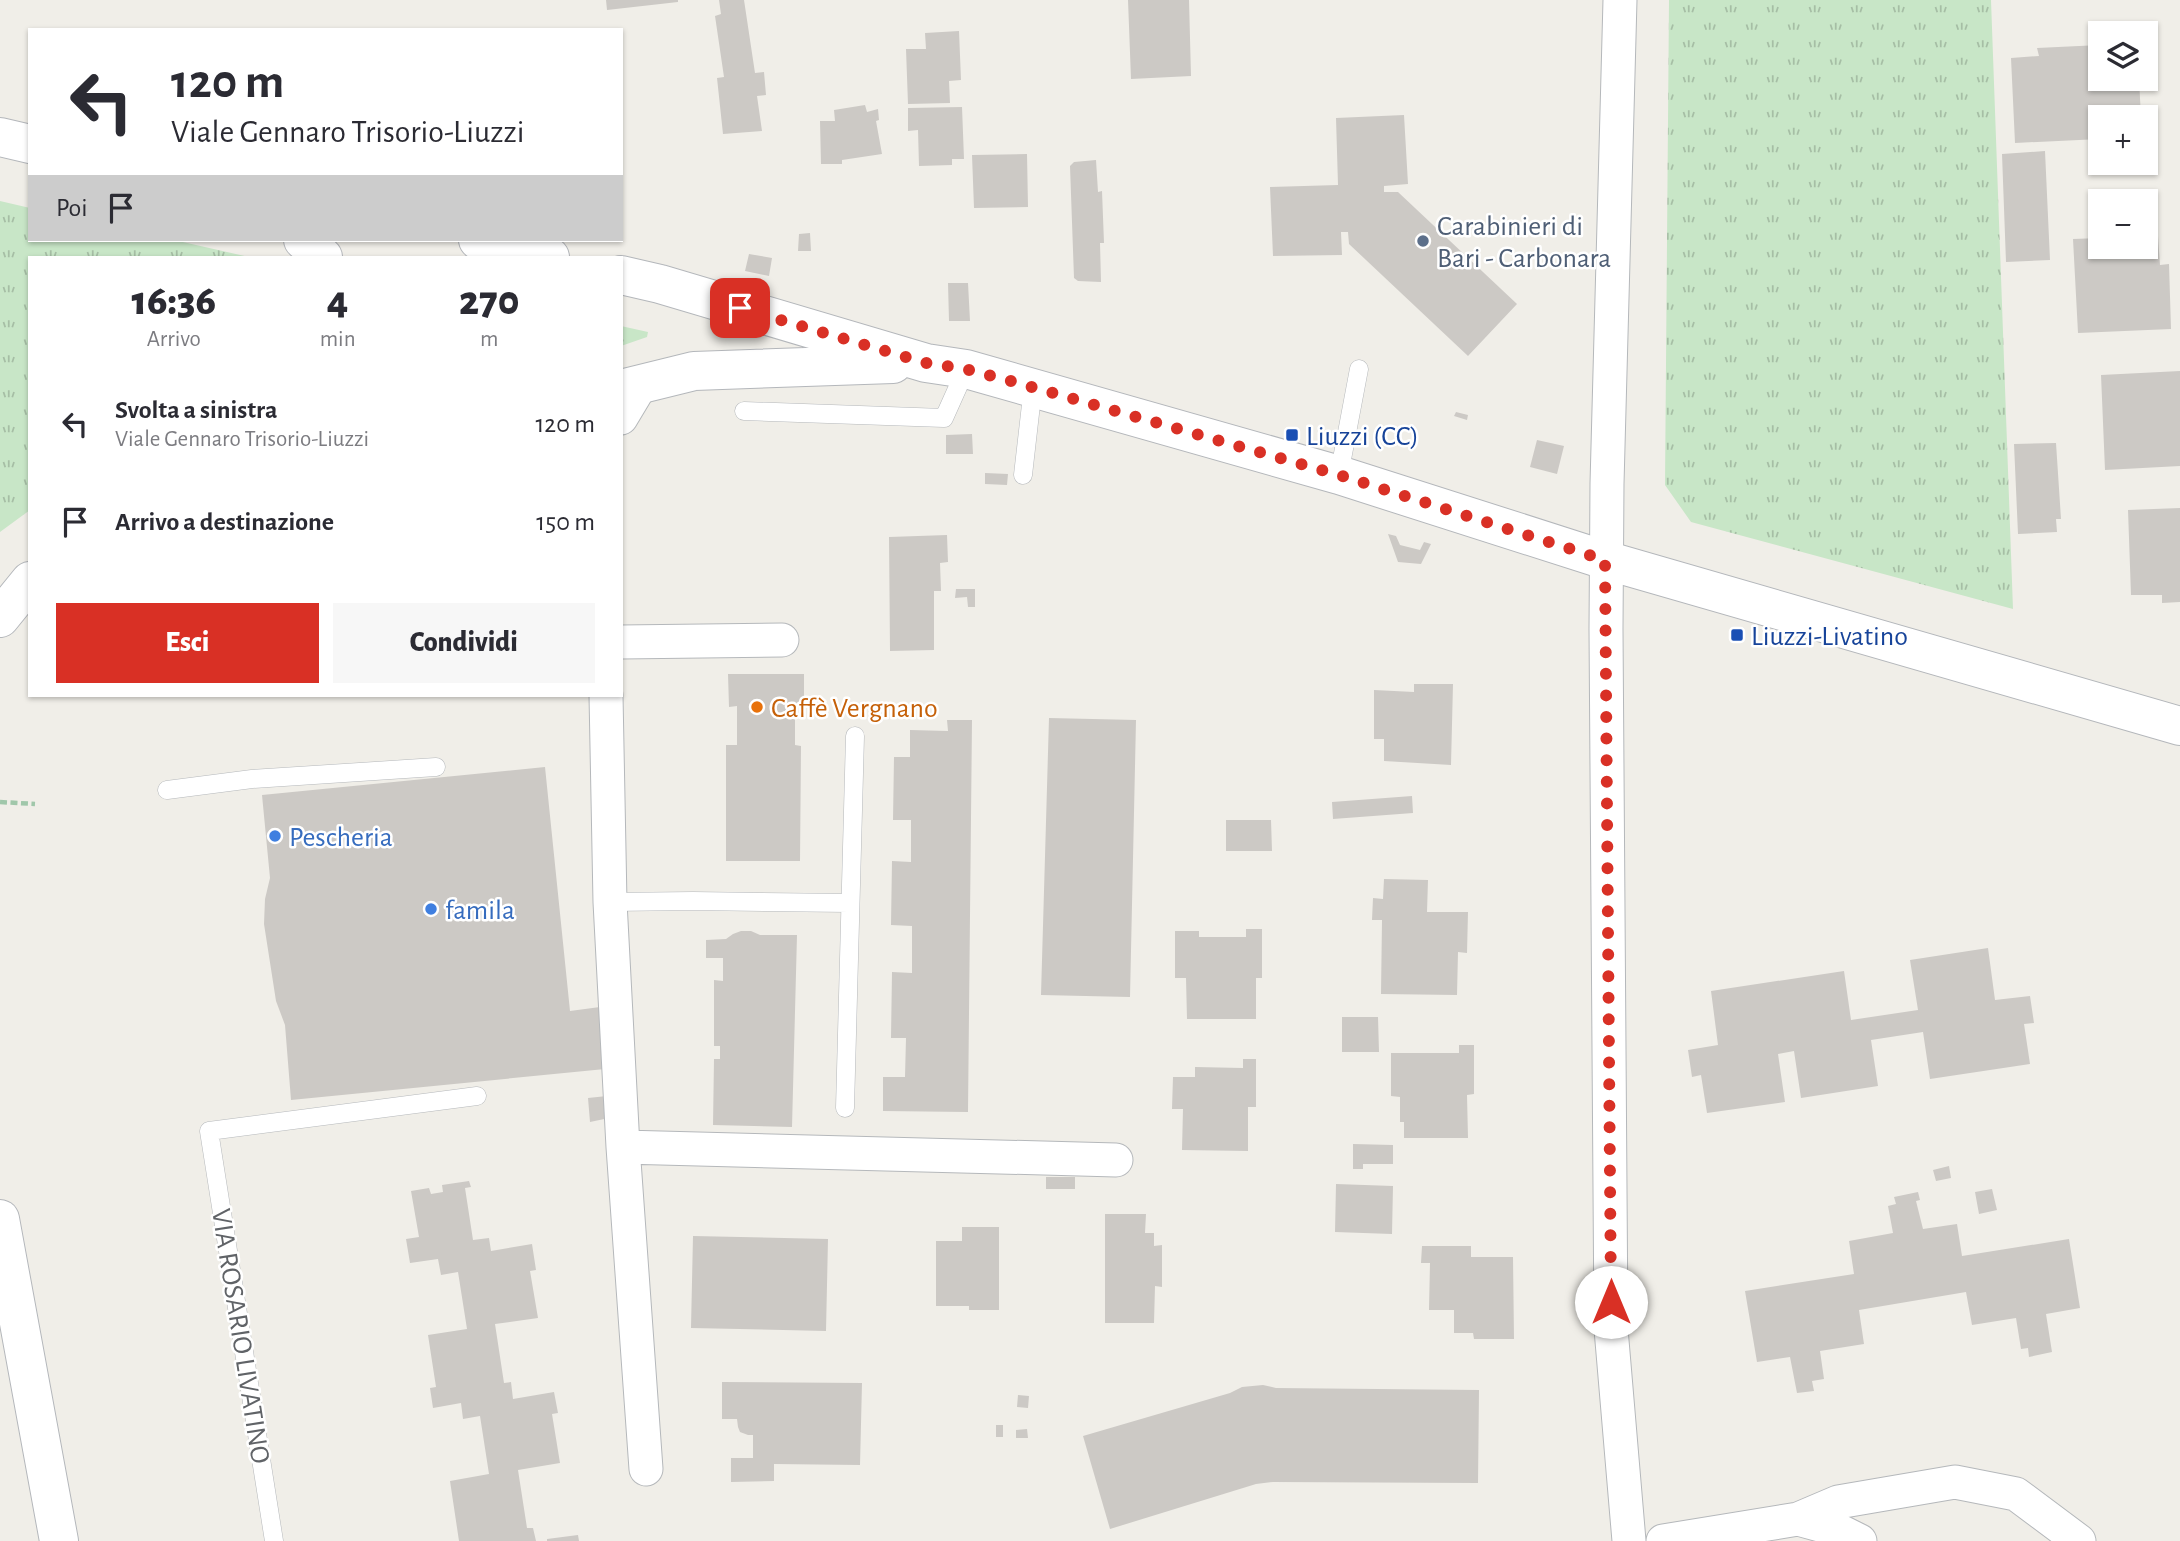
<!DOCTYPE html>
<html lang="it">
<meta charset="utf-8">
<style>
:root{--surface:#fff;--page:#f7f7f7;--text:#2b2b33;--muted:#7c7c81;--accent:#d93025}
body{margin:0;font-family:"Alegreya Sans",sans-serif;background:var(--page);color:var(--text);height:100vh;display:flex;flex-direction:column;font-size:26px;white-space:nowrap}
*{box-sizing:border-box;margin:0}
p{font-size:23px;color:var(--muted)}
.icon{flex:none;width:38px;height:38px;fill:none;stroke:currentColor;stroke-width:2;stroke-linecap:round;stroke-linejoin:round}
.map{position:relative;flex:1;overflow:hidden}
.side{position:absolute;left:28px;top:256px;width:595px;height:441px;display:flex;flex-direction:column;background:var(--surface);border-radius:0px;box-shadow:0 2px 5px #0004}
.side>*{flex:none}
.hud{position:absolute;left:28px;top:28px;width:595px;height:214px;border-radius:0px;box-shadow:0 2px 5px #0004;background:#fff;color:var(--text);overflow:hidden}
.buttons{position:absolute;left:2088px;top:21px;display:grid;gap:14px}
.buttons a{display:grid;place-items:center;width:70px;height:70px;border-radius:0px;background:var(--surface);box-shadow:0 2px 5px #0004;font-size:35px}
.pin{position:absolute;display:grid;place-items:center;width:60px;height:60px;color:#fff;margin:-30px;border-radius:14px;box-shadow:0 4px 10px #0006}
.me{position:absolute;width:77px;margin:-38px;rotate:0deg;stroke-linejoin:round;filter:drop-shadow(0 0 5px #0008)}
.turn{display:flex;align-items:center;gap:24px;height:147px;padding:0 28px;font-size:32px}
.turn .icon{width:91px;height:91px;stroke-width:2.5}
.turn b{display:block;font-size:49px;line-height:60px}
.then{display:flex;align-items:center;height:66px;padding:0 28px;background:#0003;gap:14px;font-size:26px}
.eta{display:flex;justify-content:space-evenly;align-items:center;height:119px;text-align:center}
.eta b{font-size:42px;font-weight:800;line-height:49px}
.cta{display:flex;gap:14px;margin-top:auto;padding:14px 28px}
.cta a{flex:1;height:80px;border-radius:0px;background:var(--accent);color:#fff;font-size:28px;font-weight:800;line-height:80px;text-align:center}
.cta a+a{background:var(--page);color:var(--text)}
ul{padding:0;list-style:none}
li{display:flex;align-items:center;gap:21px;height:98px;padding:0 28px}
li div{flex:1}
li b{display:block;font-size:26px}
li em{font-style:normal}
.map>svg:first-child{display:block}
</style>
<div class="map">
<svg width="2180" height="1541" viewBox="0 0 2180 1541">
<defs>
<pattern id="grass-tufts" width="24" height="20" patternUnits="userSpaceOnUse" patternTransform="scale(1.75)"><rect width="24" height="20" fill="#c8e6c7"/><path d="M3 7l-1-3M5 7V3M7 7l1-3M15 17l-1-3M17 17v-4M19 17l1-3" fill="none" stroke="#a6bea5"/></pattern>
</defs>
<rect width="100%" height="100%" fill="#f0eee8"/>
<!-- grass -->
<path fill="url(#grass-tufts)" d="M1669,0H1991L2013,609L1691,522L1665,485Z
M0,201L30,208V240H174L249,257H30V510L0,532Z
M621,326L648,332L647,337L621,346Z"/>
<!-- building -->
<path fill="#ccc9c5" d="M606,0H678V2L607,10Z
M719,0H744L755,73L764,72L766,95L757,96L762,131L723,134L717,78L724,77L715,16L721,14Z
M1128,0H1189L1191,76L1131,79Z
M959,31L961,80L949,81L950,103L908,104L906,49H926L925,33Z
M2100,45V79H2139L2141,117H2100V139L2015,143L2011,58L2039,56L2037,48Z
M865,105L867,112L878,109L879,120L876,121L882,154L842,160V164H821L820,121H835L834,110Z
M962,107L964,159H952V165L919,166L918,130L908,131V108Z
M1404,115L1408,184L1384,186V192H1398L1517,304L1468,356L1349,244L1348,232H1341L1342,255L1273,256L1270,187L1338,185L1336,118Z
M2045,151L2050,260L2006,262L2002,154Z
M1027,154L1028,207L974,208L972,155Z
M1096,160L1098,192L1102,191L1104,243H1100L1101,282L1078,281L1074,278L1070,166L1074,162Z
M810,233L811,251H798L799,234Z
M2146,236H2158L2160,265L2169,264L2171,329L2078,333L2073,239L2100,238V247H2146Z
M749,254L772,258L769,276L745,271Z
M948,283H968L970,321H949Z
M2180,371V466L2105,470L2101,375Z
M1456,412L1468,415L1467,420L1454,416Z
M972,434L973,454H946V435Z
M1537,440L1564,446L1557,474L1530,467Z
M2056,443L2061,519H2056L2057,532L2018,534L2014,444Z
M985,473L1008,474L1007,485L985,484Z
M2180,508V602L2162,603V595H2131L2128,510Z
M1388,534L1396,536L1400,545L1420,550L1424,542L1431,544L1421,564L1398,562Z
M947,535L948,562L940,563L941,591H934V650L890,651L889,537Z
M956,589H975V607H968L967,597L955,598Z
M728,674H804V707L795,706V745L801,746L800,861H726V745H737V706L729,707Z
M1414,684H1453L1451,765L1384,761V739H1374V690L1414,692Z
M1049,718L1136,720L1130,997L1041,995Z
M947,720H972L968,1112L883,1111V1077H905L906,1038H891L892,972L912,973V926L891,925L892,861L911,862V820H893L894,757H910V730L948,731Z
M545,767L570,1011L600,1007L605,1069L291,1100L285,1025L276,1001L264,924L265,899L270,878L262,795Z
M1412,796L1413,813L1333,819L1332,802Z
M1226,820H1271L1272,851H1226Z
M1384,879L1428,880L1427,912H1468L1467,953L1458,952L1457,995L1381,994L1382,920H1372L1373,898L1383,899Z
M1246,929H1262V978H1256V1019H1187L1186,978H1175V931H1199V937H1246Z
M741,931H751L760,935H797L792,1127L713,1125L714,1059H720V1046H714V980L723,981V958H706V940L726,939L733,934Z
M1988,948L1995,1000L2030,996L2034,1023L2024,1024L2030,1064L1930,1079L1923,1032L1871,1040L1878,1086L1801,1098L1794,1051L1778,1054L1785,1102L1707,1113L1701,1075L1692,1077L1688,1050L1718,1045L1711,991L1844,971L1851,1020L1918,1010L1910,960Z
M1342,1017H1378L1379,1052H1342Z
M1459,1045H1474V1094L1467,1095L1468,1138H1404V1122H1400V1097L1391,1096V1053H1459Z
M1243,1059H1256V1107H1248V1151L1182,1150L1183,1109H1172L1173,1077H1195V1067L1243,1068Z
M607,1096L609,1118L590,1122L588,1098Z
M1353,1144L1393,1145V1164H1363V1169H1353Z
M1949,1166L1951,1178L1936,1181L1933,1170Z
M1046,1177H1075V1189H1046Z
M469,1181L471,1187L465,1188L473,1240L489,1238L491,1251L532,1244L536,1270L530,1271L538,1318L495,1324L504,1383L511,1382L513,1399L554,1392L558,1413L552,1414L560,1463L518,1470L527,1528H533L536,1541H459L450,1481L489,1474L480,1416L463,1419L461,1403L433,1408L430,1388L436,1387L428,1335L467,1329L458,1272L441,1275L438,1259L410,1263L406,1239L419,1237L411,1191L429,1188L431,1194L443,1192L442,1185Z
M1336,1184L1393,1186L1392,1234L1335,1232Z
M1992,1189L1997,1210L1979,1214L1975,1192Z
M1918,1192L1920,1200L1916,1201L1923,1229L1957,1224L1962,1256L2069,1239L2080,1308L2046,1314L2052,1352L2029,1357L2028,1348L2021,1349L2016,1318L1972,1325L1966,1292L1859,1310L1864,1344L1820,1351L1824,1379L1812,1381L1814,1391L1797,1393L1790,1357L1757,1362L1745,1291L1854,1274L1849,1241L1893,1233L1888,1206L1896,1204L1894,1197Z
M1105,1214H1146L1145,1233H1154V1246L1162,1245V1287L1155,1286L1154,1323H1105Z
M962,1227H999V1310H969V1306H936V1241H962Z
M693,1236L828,1239L826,1331L691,1328Z
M1422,1246H1471V1257H1513L1514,1339H1474L1473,1333H1454V1310H1429L1430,1263H1421Z
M722,1382L862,1383L860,1465L774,1464V1481L731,1482V1458H753V1435H748L740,1432L738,1427L737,1419H722Z
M1263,1385L1276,1388L1479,1390L1478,1483L1273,1482L1256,1484L1110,1529L1083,1436L1230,1393L1242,1387Z
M1018,1395L1029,1396L1028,1408L1017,1407Z
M996,1425H1003V1437H996Z
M1027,1429L1028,1438H1016V1430Z
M578,1535L579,1541H547V1539Z"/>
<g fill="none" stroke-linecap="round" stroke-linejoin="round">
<defs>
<path id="lane" d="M744,411L944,418L966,369
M1023,475L1033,387
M1339,475L1359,369
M167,790L252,779L436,767
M610,902L693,901L849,903
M845,1108L855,736
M274,1541L209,1131L477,1096"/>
<path id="street" d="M1620,0L1607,484L1606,629L1611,1329L1629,1541
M621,418L642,383
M621,642L782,640
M606,695L610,902L623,1147L646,1469
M623,1147L1116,1160
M1663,1541L1798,1519
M1860,1541L1838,1530L1798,1519L1838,1502L1955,1482L2016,1494L2079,1541"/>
<path id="secondary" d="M0,137L30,144
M303,240L323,257
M478,240L550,257
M621,275L660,284L926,363L966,369L1339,475L1605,560L2180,726
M621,389L694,371L893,364
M0,618L30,581
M0,1219L59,1541"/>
</defs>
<!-- lane casing -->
<use href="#lane" stroke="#b5b8bb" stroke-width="19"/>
<!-- street casing -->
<use href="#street" stroke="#b5b8bb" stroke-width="35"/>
<!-- secondary casing -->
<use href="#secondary" stroke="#b4b7bb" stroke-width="40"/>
<!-- path -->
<path stroke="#a0c7aa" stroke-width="4.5" stroke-dasharray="7 3.5" stroke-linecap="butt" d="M0,802L35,804"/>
<!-- lane -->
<use href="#lane" stroke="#fff" stroke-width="18"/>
<!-- street -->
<use href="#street" stroke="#fff" stroke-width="33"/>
<!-- secondary -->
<use href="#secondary" stroke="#fff" stroke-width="38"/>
</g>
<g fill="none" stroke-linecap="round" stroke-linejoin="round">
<!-- route -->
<path stroke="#d93025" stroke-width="12" stroke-dasharray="0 21.6" d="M740,308L926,363L965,369L1011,381L1339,475L1605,560L1611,1302"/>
</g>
<!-- markers -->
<circle fill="#5c6f8a" stroke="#fff" stroke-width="2.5" cx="1423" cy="241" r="7"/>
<g fill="#1a4fb4" stroke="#fff" stroke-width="2.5">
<rect x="1285" y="428" width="14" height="14" rx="3.5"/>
<rect x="1730" y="628" width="14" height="14" rx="3.5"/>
</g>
<circle fill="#e8710a" stroke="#fff" stroke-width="2.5" cx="757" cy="707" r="7"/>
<g fill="#3f7fe0" stroke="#fff" stroke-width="2.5">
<circle cx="275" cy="836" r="7"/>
<circle cx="431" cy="909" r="7"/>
</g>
<g text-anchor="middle" stroke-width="5" stroke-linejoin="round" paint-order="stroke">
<!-- service labels -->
<g font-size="28" fill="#4e5e75" stroke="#fff" text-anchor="start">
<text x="1437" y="235">Carabinieri di<tspan x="1437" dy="32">Bari - Carbonara</tspan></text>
</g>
<!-- transit labels -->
<g font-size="28" fill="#164399" stroke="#fff" text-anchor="start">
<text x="1306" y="445">Liuzzi (CC)</text>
<text x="1751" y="645">Liuzzi-Livatino</text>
</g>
<!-- food labels -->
<g font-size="28" fill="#c56008" stroke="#fff" text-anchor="start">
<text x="771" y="717">Caffè Vergnano</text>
</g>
<!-- shop labels -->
<g font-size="28" fill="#366cbe" stroke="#fff" text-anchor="start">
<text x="289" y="846">Pescheria</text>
<text x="445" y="919">famila</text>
</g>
<!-- street labels -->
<g font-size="28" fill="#606367" stroke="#fff">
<text transform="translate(242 1336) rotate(81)" y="10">VIA ROSARIO LIVATINO</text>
</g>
</g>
</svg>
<div class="buttons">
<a><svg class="icon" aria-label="layers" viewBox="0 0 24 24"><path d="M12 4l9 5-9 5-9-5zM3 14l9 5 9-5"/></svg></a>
<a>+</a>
<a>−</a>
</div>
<div class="pin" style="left:740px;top:308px;background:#d93025"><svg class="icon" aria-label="arrive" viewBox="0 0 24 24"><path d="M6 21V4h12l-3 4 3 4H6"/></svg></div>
<svg class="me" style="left:1611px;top:1302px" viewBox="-20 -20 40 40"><circle r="19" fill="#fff"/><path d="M0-13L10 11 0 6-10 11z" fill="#d93025"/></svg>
<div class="hud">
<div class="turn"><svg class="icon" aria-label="left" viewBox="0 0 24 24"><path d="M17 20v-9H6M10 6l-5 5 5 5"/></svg><div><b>120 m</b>Viale Gennaro Trisorio-Liuzzi</div></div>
<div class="then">Poi<svg class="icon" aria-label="arrive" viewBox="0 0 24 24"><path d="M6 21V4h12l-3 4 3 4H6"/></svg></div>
</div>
<section class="side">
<div class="eta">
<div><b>16:36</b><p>Arrivo</p></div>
<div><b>4</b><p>min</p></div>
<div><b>270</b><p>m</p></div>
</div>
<ul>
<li><svg class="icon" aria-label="left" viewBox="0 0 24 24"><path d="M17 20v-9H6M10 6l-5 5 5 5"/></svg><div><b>Svolta a sinistra</b><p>Viale Gennaro Trisorio-Liuzzi</p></div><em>120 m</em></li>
<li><svg class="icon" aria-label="arrive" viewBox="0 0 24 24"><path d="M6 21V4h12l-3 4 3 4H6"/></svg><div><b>Arrivo a destinazione</b></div><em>150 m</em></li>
</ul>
<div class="cta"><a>Esci</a><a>Condividi</a></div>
</section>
</div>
